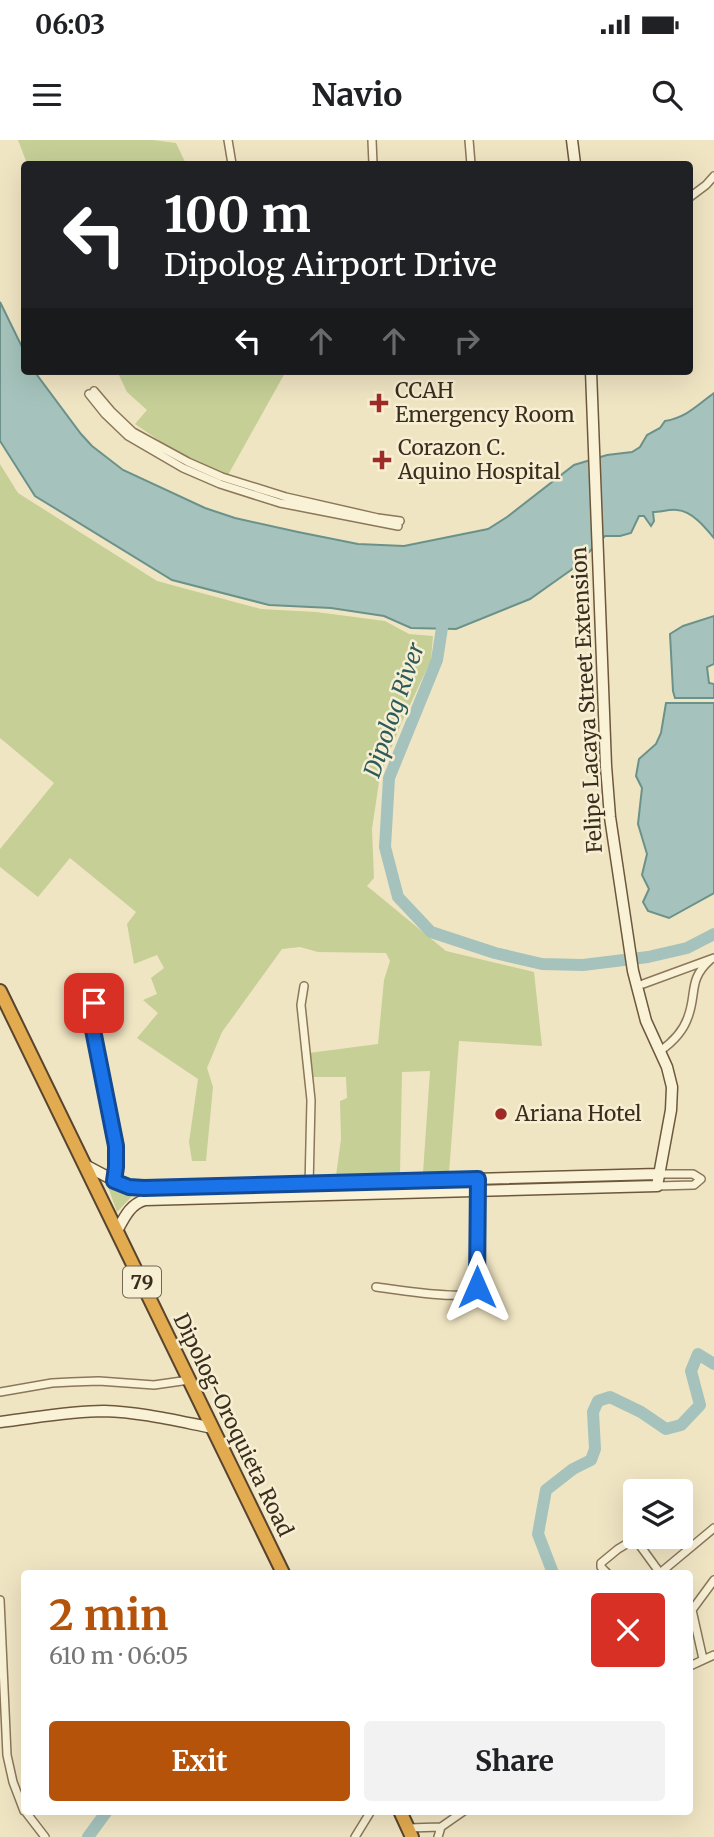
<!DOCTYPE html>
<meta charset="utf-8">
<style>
:root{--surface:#fff;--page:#f2f2f2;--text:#202124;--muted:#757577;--accent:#b45309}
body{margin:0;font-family:Merriweather,serif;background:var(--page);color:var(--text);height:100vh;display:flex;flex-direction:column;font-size:26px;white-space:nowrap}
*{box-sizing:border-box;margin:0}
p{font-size:23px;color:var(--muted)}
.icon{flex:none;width:38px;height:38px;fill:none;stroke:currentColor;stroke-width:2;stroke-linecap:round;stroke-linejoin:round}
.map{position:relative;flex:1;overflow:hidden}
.panel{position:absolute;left:21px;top:1430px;width:672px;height:245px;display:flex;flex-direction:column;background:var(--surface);border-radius:7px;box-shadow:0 7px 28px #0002}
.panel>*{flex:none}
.top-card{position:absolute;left:21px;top:21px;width:672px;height:214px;border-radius:7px;box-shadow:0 7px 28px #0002;background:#202124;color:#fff;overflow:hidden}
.controls{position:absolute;left:623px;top:1339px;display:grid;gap:14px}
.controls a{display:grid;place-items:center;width:70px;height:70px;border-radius:7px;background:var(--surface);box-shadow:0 7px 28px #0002;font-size:35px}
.pin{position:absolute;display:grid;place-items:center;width:60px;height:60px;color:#fff;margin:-30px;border-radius:14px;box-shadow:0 4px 10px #0006}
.me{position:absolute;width:77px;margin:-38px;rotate:0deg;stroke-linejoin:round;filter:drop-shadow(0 0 5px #0008)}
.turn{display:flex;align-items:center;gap:24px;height:147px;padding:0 28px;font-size:32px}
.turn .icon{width:91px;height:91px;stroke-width:2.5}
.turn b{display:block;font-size:49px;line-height:60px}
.lanes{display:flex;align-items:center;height:66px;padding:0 28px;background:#0003;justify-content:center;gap:35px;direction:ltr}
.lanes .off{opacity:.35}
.round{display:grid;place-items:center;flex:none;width:74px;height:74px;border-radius:7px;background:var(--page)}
.head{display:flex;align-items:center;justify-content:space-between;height:119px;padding:0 28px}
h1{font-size:42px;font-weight:700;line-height:52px;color:var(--accent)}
.primary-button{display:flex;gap:14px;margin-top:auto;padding:14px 28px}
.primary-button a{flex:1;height:80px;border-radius:7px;background:var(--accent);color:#fff;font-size:28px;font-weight:700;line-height:80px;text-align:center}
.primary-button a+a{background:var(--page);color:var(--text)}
.status{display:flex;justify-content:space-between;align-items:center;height:49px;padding:0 35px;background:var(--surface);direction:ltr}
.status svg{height:19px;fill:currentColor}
header{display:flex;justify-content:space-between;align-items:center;height:91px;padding:0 28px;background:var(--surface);font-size:32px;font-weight:700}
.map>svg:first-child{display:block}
</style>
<div class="status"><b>06:03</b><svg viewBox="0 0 49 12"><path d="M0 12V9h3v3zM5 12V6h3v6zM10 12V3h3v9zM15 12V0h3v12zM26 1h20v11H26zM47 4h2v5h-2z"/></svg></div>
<header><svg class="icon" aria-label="menu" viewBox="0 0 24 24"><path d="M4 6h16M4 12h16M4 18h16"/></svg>Navio<svg class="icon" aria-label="search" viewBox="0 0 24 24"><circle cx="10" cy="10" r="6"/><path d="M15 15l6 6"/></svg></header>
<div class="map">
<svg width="714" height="1697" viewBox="0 0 714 1697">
<rect width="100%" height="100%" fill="#f0e5c3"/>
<!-- green -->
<path fill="#c5cf96" d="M18,0H153L176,3L186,24H30L26,21Z
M117,231H286L228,335L176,312L135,284L147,270L127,252Z
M0,324L18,353L157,441L261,469L316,472L385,481L409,494L433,496L431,520L401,584L380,635L372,689L374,738L367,746L446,811L534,832L542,906L459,901L449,1033H423L430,931L402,932L400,1034L336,1036L341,999L340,961L347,958L346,937H311L309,913L378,904L384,840L390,821L386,813L318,812L300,807L282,809L222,892L207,928L213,947L206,1021H192L189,1002L198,939L137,898L158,873L143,860L157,854L151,838L164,828L157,815L134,824L127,784L136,772L70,718L38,757L0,727V709L54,643L0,598Z
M108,1047L132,1056L117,1072Z"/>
<!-- water -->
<path fill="#a5c3bc" stroke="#6b928a" stroke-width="2" d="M0,162L24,211V231H34L81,294L92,306L123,330L205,368L235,378L298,392L358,404L404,406L488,389L507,377L574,325L607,315L632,312L640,307L647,295L660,288L665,281C687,277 696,266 714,253V398C705,387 692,371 677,370C669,369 661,372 653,372L654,381L651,386L644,376H639L631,393L620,396H605L571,430L530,459L456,489L411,488L384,476L331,468L269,465L172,440L35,356L0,301Z
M714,476V524L707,527L709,543L714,544V558H675L673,551L670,494L683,486Z
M666,563H714V753L669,778L648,771L643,762L649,749L642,735L647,714L638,684L642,648L636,636L639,619L656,604L661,593Z"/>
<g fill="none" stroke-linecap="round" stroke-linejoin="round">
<!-- river -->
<path stroke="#a5c3bc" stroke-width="12" d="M444,475L437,520L389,638L385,707L398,757L431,792L495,813L542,824L583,825L648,817L687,808L714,794
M553,1433L538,1394L546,1350L573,1329L591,1320L595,1309L593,1272L598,1261L610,1257L641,1272L666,1289L681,1285L700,1265L691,1231L698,1214L714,1224
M88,1697L107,1671"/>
<defs>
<path id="street" d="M228,0L232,24
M372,0L373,24
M469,0L471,24
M690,57L706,45L714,36
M94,251L111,271L133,292L188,322L222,337L286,357L378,378L400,381
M89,254L105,274L128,296L183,328L220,344L280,363L398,386
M643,844L714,818
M94,846L93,890L116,1006V1027L114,1041
M304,846L301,865L311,960L309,1047
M660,911C673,902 683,892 688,877C697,853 688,840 710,820
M657,1046L694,1045L701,1039L693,1034H658
M376,1147C394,1149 458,1160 472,1153C476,1150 476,1148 478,1143V1039
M0,1252L52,1243L71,1242L99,1241L154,1245L189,1240
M607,1433L601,1427V1423L618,1409L633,1400H636L660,1433
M660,1433L714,1388
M0,1460L7,1615L13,1642L24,1671
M703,1519L692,1470L714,1440
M690,1526L714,1515
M25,1671L45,1697
M408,1688L441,1687L464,1671
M355,1697L371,1671
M438,1697L441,1687"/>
<path id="secondary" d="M572,0L575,24
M85,1025L121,1044L144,1048L658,1034
M117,1091C124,1078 130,1064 145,1060L657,1046L671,970L672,947L667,927L646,881L633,831L610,677L606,626L591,231
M0,1282C34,1278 69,1271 104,1271C141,1272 177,1281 213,1288"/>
<path id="highway" d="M0,851L283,1433
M400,1671L412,1697"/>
</defs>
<!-- street casing -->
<use href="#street" stroke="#8b7759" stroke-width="10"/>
<!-- secondary casing -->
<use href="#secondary" stroke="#6d583c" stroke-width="13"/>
<!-- highway casing -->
<use href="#highway" stroke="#59442d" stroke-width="16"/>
<!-- street -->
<use href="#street" stroke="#faf2d7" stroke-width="7"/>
<!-- secondary -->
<use href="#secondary" stroke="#faf2d7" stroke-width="10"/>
<!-- highway -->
<use href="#highway" stroke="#e3ab50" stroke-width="12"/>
</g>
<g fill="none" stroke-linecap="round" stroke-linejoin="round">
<defs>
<path id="route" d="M94,863L93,890L116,1006V1027L114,1041L129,1047L144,1048L478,1039L477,1147"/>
</defs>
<!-- route casing -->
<use href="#route" stroke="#114b97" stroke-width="18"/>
<!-- route -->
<use href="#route" stroke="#1a73e8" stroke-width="12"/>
</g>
<!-- markers -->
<g fill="#9d2c26" stroke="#f7efd3" stroke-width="2.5">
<path d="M375.5 252.5h7v7h7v7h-7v7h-7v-7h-7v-7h7z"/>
<path d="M378.5 309.5h7v7h7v7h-7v7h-7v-7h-7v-7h7z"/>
<circle cx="501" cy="974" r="7"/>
</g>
<g text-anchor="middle" stroke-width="5" stroke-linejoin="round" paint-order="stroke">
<!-- shield labels -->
<rect fill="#f7efd3" stroke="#736754" stroke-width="2" x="123" y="1126.5" width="38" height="31" rx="5"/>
<g font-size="19" font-weight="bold" fill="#3b2d1d">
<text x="142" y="1149">79</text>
</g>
<!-- poi labels -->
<g font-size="21" fill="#3b2d1d" stroke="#f7efd3" text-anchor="start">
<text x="395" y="258">CCAH<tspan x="395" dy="24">Emergency Room</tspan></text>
<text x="398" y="315">Corazon C.<tspan x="398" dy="24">Aquino Hospital</tspan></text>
<text x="515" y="981">Ariana Hotel</text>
</g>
<!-- street labels -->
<g font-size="21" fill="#3b2d1d" stroke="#f7efd3">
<text transform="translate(587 560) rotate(-93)" y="7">Felipe Lacaya Street Extension</text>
<text transform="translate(233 1285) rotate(64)" y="7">Dipolog-Oroquieta Road</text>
</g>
<!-- water labels -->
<g font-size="23" font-style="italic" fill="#2c5b5b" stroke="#f7efd3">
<text transform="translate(394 570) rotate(-71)" y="8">Dipolog River</text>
</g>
</g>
</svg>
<div class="controls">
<a><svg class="icon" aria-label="layers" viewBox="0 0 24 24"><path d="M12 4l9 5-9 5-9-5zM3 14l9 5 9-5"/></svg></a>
</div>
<div class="pin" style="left:94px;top:863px;background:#d93025"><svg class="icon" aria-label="arrive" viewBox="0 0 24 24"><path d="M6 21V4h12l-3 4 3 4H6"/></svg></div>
<svg class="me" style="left:477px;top:1147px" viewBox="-20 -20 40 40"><path d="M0-17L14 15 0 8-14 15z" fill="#1a73e8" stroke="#fff" stroke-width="4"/></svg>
<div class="top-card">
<div class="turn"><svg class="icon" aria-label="left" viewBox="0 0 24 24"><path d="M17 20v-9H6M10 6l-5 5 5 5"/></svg><div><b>100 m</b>Dipolog Airport Drive</div></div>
<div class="lanes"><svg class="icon" aria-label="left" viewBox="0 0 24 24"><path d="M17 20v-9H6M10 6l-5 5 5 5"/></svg><svg class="icon off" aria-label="ahead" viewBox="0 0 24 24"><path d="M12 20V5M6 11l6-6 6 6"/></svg><svg class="icon off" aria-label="ahead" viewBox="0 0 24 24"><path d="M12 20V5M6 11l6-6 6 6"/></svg><svg class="icon off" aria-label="right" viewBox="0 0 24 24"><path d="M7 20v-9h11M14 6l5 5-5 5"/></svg></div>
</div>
<section class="panel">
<div class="head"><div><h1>2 min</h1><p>610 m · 06:05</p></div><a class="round" style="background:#d93025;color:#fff"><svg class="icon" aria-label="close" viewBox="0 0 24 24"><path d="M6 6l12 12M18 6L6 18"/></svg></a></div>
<div class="primary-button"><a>Exit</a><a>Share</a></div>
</section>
</div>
